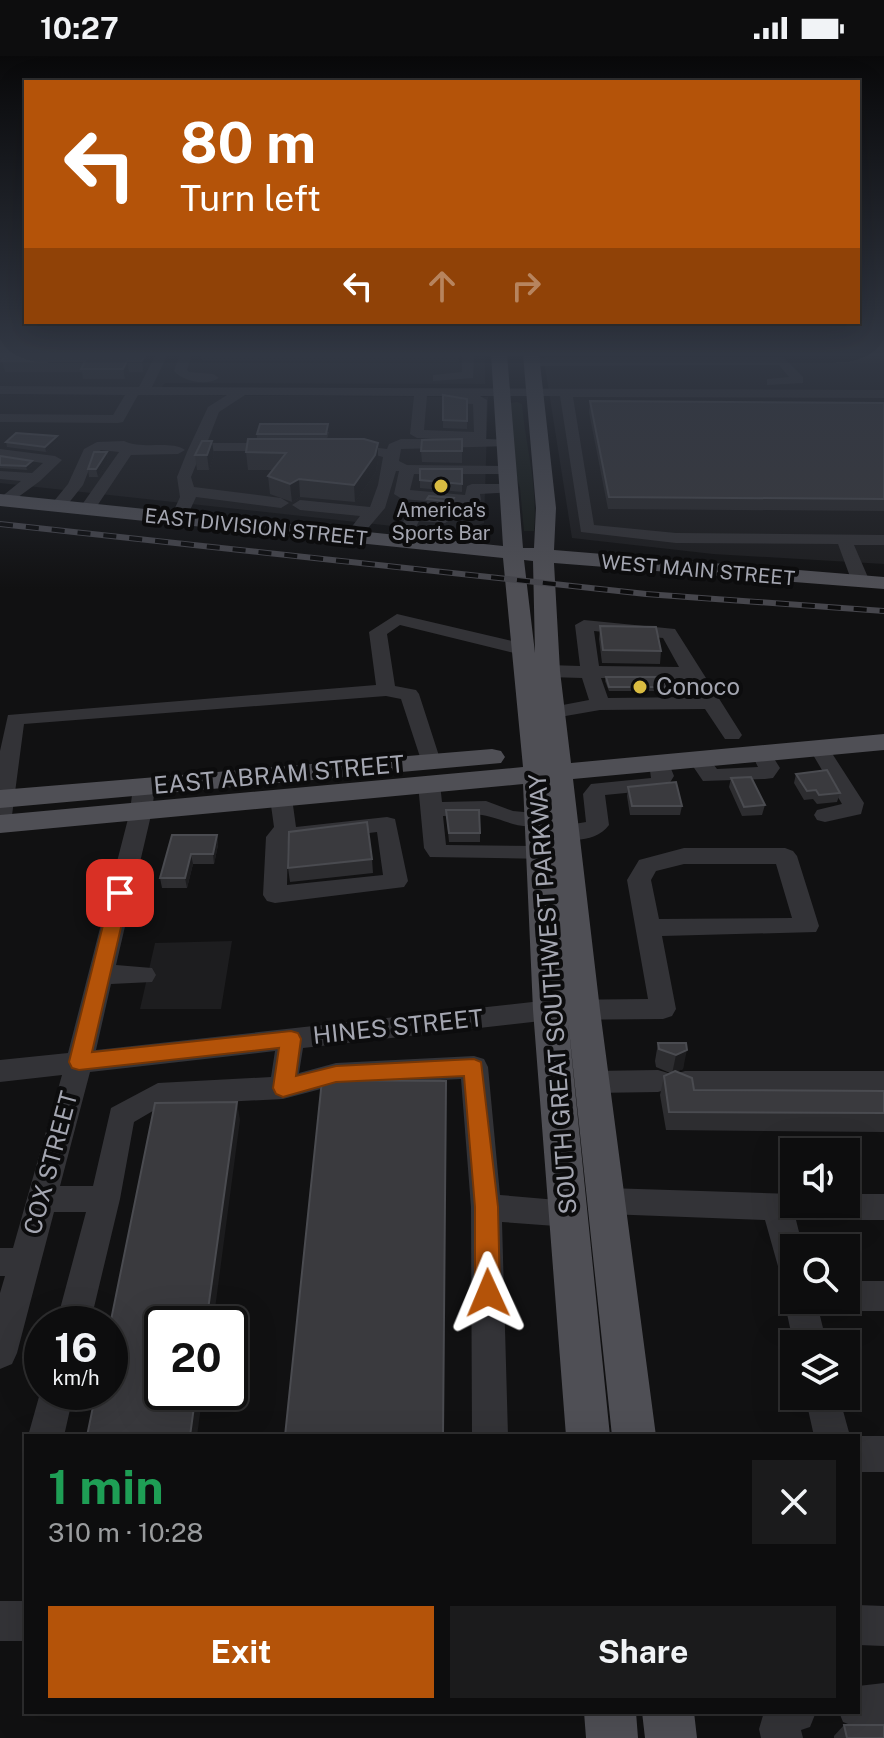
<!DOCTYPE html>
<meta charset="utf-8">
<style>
:root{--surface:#0d0d0e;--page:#1b1b1c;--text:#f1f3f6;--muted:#9a9c9e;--line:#2d2d2e;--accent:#b45309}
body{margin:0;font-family:"Public Sans",sans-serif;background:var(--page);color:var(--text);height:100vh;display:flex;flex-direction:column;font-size:30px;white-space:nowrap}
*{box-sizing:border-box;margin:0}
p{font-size:26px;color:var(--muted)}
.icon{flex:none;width:44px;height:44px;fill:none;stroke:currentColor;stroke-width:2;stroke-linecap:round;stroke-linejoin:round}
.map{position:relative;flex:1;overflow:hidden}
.side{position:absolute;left:24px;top:1378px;width:836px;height:280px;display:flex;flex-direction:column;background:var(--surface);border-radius:0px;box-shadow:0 8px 32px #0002,0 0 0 2px var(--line)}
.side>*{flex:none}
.guide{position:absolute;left:24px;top:24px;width:836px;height:244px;border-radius:0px;box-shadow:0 8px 32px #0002,0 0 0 2px var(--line);background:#b45309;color:#fff;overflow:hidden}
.buttons{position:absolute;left:780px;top:1082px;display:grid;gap:16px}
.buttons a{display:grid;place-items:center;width:80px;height:80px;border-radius:0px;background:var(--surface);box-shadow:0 8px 32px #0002,0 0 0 2px var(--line);font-size:40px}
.speed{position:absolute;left:24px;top:1250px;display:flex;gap:16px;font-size:40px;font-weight:700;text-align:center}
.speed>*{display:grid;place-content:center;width:104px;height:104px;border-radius:50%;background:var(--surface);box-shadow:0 8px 32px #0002,0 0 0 2px var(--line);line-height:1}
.speed small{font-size:20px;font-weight:400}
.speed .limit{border:4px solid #111;border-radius:12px;background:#fff;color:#111}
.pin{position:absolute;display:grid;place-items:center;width:68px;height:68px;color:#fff;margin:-34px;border-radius:16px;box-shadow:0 4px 12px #0006}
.me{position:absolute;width:88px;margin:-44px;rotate:359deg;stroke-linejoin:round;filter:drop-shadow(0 0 6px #0008)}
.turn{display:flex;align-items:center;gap:28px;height:168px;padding:0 24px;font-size:36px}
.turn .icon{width:104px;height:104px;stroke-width:2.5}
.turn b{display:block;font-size:56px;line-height:68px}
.lanes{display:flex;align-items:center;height:76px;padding:0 24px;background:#0003;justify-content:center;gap:40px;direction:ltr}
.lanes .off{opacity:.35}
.round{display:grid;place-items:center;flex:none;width:84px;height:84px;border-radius:0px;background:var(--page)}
.overview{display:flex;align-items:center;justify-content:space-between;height:136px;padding:0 24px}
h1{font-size:48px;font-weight:700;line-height:60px;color:#1e9e55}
.primary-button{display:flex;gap:16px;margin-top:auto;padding:16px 24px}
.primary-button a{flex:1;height:92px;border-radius:0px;background:var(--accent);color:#fff;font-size:32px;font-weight:700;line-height:92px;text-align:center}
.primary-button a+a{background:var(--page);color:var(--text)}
.status{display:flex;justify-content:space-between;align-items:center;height:56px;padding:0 40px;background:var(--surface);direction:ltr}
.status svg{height:22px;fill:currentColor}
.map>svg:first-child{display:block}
</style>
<div class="status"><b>10:27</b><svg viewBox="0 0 49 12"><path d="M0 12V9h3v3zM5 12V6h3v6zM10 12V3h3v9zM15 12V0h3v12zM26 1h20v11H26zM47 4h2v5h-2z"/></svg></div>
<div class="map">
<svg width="884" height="1682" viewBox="0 0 884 1682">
<rect width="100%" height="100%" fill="#111112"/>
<!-- built -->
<path fill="#1d1d1f" d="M0,298H485V328L165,327L162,331H0Z
M543,298H884V508L713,498L572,482Z
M0,338L488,341L484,467L456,477L0,427Z
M232,885L221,953H140L155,887Z"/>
<!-- green -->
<path fill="#181c19" d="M517,346L522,348C526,394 538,427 534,475H524L520,432L511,402L509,347Z"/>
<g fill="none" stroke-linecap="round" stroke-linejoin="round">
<!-- minor -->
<path fill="#333337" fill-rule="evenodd" d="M0,298H10L0,307Z
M156,298H168L152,331L884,334V342L573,341L594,469L676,477L884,479V489H854L870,526L861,531L852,526L838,488L676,487L581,476L560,340H480L487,344L486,383L511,384V390L401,393L399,405L407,409L507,410L514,414L507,418H414L410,434L465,439L467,430L472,428H509L517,433L514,436L480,438L481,444L473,449L402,443L394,438L399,415H396L385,452L358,484L352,486L344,481L360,460L300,454L292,449L300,444L370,451L378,429L383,401C369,396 351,400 341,392L348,388L387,393L389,388L401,383H433L417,382L410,378L414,340L245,339L219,356L207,387H279L286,391L279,395H211L200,399L191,421L194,431L281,442L289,447L281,452L196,441L186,463L178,468L170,463L180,441L177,421L187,396L208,351L227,339H138L123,366L118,367L0,366V358L113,359L125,339L0,338V330L139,331ZM427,340H455L449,341V347L473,348L474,376L424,374Z
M180,298H192L187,314L189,316L213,318L219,322C207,330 184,326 174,315Z
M462,298H474L473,322L433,325V319L462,316Z
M783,301L803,321V327L767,329V323L789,321L779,309L532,310L526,306L532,302Z
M124,385C143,394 171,384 185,394L178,398L131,399L93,456H81L79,453L119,396L101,394L95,398L83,429L64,453H52L50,450L68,428L84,393L97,386Z
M0,393L55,400L62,404L40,425L6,450L1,448L0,442L21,425L0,423V415L32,417L43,407L0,401Z
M414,455L445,457L453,462L445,467L419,465L407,489H395L393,486L406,460Z
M397,558L529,589L531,593L522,599L400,569L387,578L395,630L416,634L419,638L441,706L437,710H423L401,643L386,640L24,668L11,767L8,772L0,774V695L8,659L376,629L369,576Z
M584,564L675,573L742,679L739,683H725L705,653L600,654L554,662L547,660L544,656L547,652L589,644L582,622L548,621L538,615L548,609L580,610L575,569ZM594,575L663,582L679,611L599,610ZM601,622L686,623L698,641L608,642Z
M819,686L826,688L864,747L861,758L825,766L817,764L814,759L817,754L842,748L809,692Z
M761,691L768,693L780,712L773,722L765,723L703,725L688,703L699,697L706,699L717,713L758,711L751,697Z
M660,701L667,703L674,720L666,733L605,739L609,769C597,785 575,786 557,781L554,776L557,771L586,766L583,738L591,728L651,722L649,707Z
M429,721L440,728L442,746L486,745L513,755L545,758L548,763L545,768C517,775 506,763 482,759C470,757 455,760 443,760L446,789L540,790L548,793L552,798L548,803L430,801L424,792L418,728Z
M144,724L155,731L152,755L116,909L152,912L156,919L152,926L111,928L96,994L550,944L648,943L627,824L639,804L684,792H785L793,795L797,800L819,870L816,876L662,880L676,953L672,960L663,963L550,964L303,992L299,1017L336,1007L474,1000L484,1003L488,1011L500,1139L569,1145L580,1148L584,1158L580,1168L569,1171L502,1166L508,1380H472L471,1151L461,1023L336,1029L283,1043L163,1049L134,1066L120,1143L90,1268H56L86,1156H54L17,1297L12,1308L0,1313V1237L5,1220H0V1192H13L62,1019L0,1026V1004L68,997L130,755L133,731ZM684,808H776L792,862L659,863L651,824L656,815ZM275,995L271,1021L158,1027L111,1052L93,1130H60L90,1016Z
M281,735L292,742L296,771L387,761L395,763L408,825L404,831L275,847L267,845L263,839L266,781L274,771L270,742ZM377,776L383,819L287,829L288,787Z
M658,1014L668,1017L672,1025L675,1018L685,1015H884V1037H685L675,1034L671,1026L668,1033L658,1036L593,1037L583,1034L579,1026L583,1018L593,1015Z
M607,1132L794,1138V1148H846V1138H884V1164H796L803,1192H794V1244H816L827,1288L794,1290L784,1244L792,1232L783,1228L765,1164L607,1158L596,1154L592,1145L596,1136Z
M846,1225H884V1255H846L834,1251L832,1244H846Z
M42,1330V1336H74L64,1380H28Z
M805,1340H839L850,1380H814Z
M858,1380H884V1416H858Z
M0,1545H26V1585H0Z
M858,1549L884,1550V1590L858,1589Z
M884,1627V1669L858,1672L843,1666L839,1656H858V1630Z
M764,1656H816L810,1671L801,1674L803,1682H761L759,1673Z"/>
<!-- major -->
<path fill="#4f4f55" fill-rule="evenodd" d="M491,298H507L523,492H534L536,452L523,298H539L556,452L554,494L884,521V533L554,507L560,615L571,707L884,678V694L573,723L600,954L656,1380H612L568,964L610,1380H566L533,954L523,728L0,777V759L523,711L503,502L0,450V438L503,490ZM524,504L533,505L535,597Z
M492,693L501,695L505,701L501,707L0,752V734Z
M584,1656H636L638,1682H586Z
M642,1656H694L697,1682H645Z"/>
<defs>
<path id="rail" d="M0,468L646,538L884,555"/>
</defs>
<!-- rail casing -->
<use href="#rail" stroke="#46464c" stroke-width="6"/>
<!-- rail -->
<use href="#rail" stroke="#0c0c0d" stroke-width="4" stroke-dasharray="13" stroke-linecap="butt"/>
</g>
<!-- wall -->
<path fill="#2d2d30" d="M8,298H152L143,316H129L125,323H83L82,316H5L2,305Z
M201,298H459V306L202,305Z
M626,298H728L626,299Z
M826,298H884V299H827Z
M443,339L467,343V373L443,372Z
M590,345L884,347V455L608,453L589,356Z
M329,376L327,383L378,404L376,416L355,446L300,441L292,446L270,438L268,420L273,414H248L246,396L257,383V378Z
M462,383V407L422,406L421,395Z
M58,385L46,396L7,391L6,386Z
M212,385L214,400L209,414H197L195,399Z
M107,396L108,404L98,421H89L88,413Z
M0,400L32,405V409L27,414L0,412Z
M420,413H462V436L420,432Z
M454,442V450L452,454L427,451V443Z
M600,570L661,595L660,608L602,607L599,583Z
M606,621L667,631L666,635H609L605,625Z
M796,718L840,737L837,746L817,748L813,743L804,744L794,727Z
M731,722L765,749L762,759L742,760L729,731Z
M628,731L682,750L680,759H630L627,740Z
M446,754L480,777V786H449Z
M217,779L218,789L214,808H193L187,832H162L160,822Z
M372,803L373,817L290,826L288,812Z
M658,987H686L683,1013L677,1015L694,1034L884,1035V1076L666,1074L660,1039L664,1020L670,1017L656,1011L655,1005Z
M844,1669L884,1682H834V1680Z"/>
<!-- shaded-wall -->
<path fill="#1c1c1e" d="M146,298H152L143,316L142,305Z
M127,305L129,316L125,323L123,313Z
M57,380L58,385L46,396L45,391Z
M212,385L214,400L209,414L207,399Z
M378,387V404L376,416L355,446L354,429Z
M107,396L108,404L98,421L96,413Z
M32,405V409L27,414L26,410Z
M299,423L300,441L292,446L290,428Z
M217,779L218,789L214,808L213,798Z
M191,798L193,808L187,832L185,822Z
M687,994L683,1013L672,1018L676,999Z
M237,1046L240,1064L213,1268H206Z
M196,1336H203L197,1380H190Z"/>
<!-- building -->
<path fill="#3a3a3e" stroke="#4a4b50" stroke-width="2" d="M8,298H146L142,305H127L123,313H81L85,305H2Z
M443,339L467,343V365L443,364Z
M590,345L884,347V443L609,441Z
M260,368H328L326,378H257Z
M16,377L57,380L45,391L6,386Z
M248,383H364L378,387L375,399L354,429L299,423L290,428L268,420L286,397L246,396Z
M462,383V395H421L422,384Z
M202,385H212L207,399H195Z
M94,396H107L96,413H88Z
M0,400L32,405L26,410L0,409Z
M420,413H462V428L420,424Z
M429,440L454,442L452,446L427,443Z
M600,570L656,571L661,595L603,594Z
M606,621H665L667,631H609Z
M827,714L840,737L819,739L816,734L807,735L796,718Z
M751,721L765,749L744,751L731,722Z
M676,726L682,750H632L628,731Z
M446,754H479L480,777H449Z
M367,766L372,803L288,812L289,776Z
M172,779H217L213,798H191L185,822H160Z
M658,987H686L687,994L676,999L659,993Z
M675,1015L692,1022L694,1034L884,1035V1057L669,1056L664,1020Z
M322,1024L446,1025L443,1380H285Z
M237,1046L206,1268H162V1336H196L190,1380H87L96,1336H110V1269L155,1047Z
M844,1669H884V1682H847Z"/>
<!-- sky -->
<linearGradient id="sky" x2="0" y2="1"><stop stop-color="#09090a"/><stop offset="0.56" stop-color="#323844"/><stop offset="1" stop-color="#323844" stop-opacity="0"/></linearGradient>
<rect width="884" height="533" fill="url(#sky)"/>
<!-- route -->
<path fill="#b45309" stroke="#753606" stroke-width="2" d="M120,831L129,837L92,996L291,975L298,977L301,983L296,1020L336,1010L474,1003L481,1006L498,1151L500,1237L497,1245L488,1248L479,1245L475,1237V1151L464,1020L336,1026L283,1041L276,1038L273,1032L279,992L79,1014L72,1012L69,1006L111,837Z"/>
<!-- markers -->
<g fill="#dabc41" stroke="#0c0c0d" stroke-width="3">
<circle cx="441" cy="430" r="8"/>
<circle cx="640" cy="631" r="8"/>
</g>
<g text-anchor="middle" stroke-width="8" stroke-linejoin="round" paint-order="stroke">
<!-- far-poi labels -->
<g font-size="20" fill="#a4a6b1" stroke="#0c0c0d">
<text x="441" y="461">America's<tspan x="441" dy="23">Sports Bar</tspan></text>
</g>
<!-- far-street labels -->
<g font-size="20" fill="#a4a6b1" stroke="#0c0c0d">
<text transform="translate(256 471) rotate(6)" y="7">EAST DIVISION STREET</text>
<text transform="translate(698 514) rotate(5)" y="7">WEST MAIN STREET</text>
</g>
<!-- poi labels -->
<g font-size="24" fill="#a4a6b1" stroke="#0c0c0d" text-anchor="start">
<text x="656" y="639">Conoco</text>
</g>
<!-- street labels -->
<g font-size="24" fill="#a4a6b1" stroke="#0c0c0d">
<text transform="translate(279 719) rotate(-5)" y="8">EAST ABRAM STREET</text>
<text transform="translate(553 938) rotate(-94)" y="8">SOUTH GREAT SOUTHWEST PARKWAY</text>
<text transform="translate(398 971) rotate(-6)" y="8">HINES STREET</text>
<text transform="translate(51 1107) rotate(-75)" y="8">COX STREET</text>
</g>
</g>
</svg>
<div class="buttons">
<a><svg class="icon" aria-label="sound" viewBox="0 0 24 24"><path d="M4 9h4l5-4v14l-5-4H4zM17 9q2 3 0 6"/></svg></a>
<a><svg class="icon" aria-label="search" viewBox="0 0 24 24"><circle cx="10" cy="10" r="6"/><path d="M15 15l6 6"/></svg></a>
<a><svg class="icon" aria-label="layers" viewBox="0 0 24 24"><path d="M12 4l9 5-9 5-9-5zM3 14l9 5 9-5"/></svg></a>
</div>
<div class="speed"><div>16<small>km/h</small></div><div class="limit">20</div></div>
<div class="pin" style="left:120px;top:837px;background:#d93025"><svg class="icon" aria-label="arrive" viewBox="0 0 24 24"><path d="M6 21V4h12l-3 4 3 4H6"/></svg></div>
<svg class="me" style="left:488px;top:1237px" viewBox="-20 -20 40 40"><path d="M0-17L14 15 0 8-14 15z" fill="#b45309" stroke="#fff" stroke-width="4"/></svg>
<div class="guide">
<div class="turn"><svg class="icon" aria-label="left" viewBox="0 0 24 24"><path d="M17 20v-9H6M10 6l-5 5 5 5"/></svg><div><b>80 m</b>Turn left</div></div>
<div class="lanes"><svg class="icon" aria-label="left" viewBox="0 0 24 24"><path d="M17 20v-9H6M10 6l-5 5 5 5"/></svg><svg class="icon off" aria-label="ahead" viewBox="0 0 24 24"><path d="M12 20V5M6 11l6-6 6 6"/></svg><svg class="icon off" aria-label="right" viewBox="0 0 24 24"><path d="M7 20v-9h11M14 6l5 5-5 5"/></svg></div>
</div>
<section class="side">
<div class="overview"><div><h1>1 min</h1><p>310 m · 10:28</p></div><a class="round"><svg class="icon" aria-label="close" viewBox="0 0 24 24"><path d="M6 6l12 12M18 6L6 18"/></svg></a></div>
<div class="primary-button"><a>Exit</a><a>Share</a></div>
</section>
</div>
